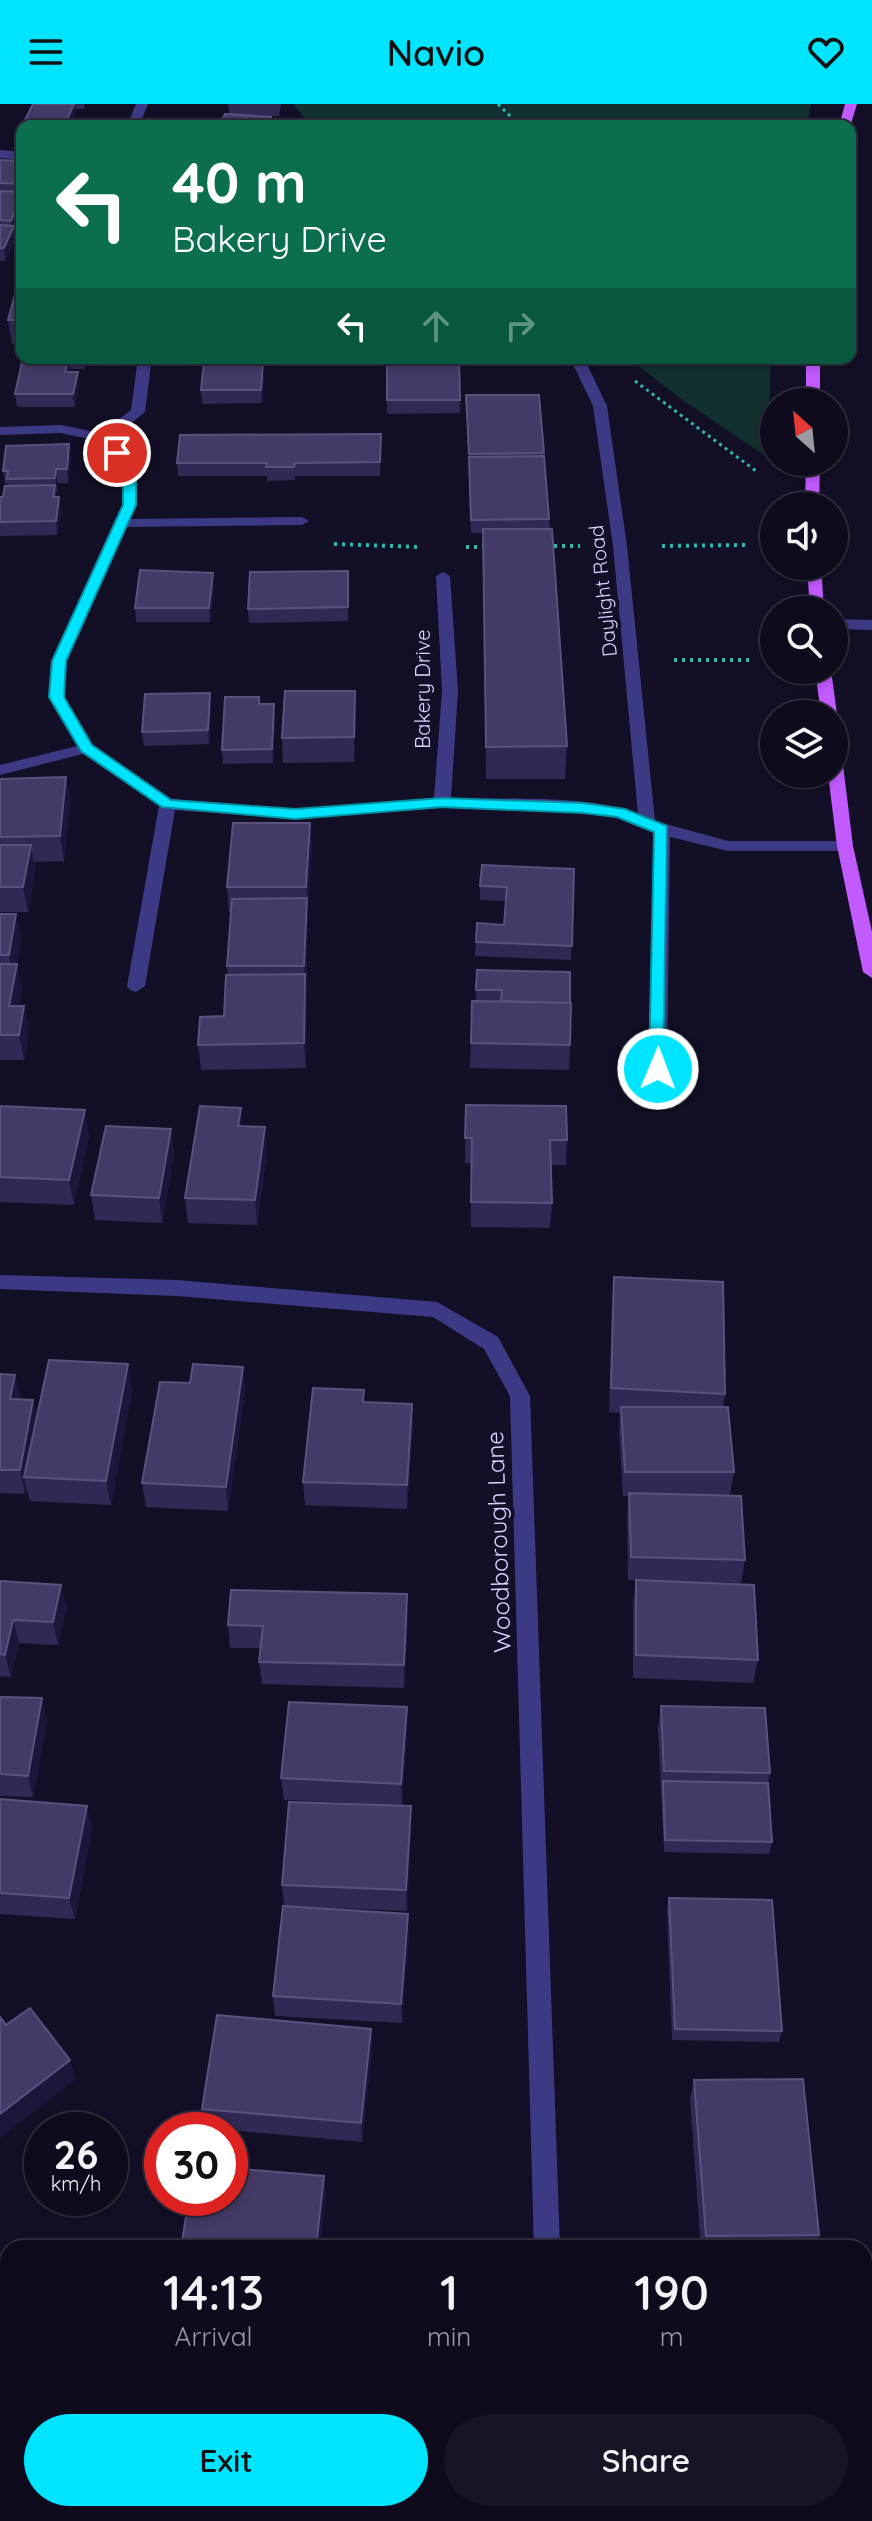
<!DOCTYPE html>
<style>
:root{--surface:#0e0b1c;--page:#171425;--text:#f1f3f6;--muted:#9b9ba3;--line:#2e2b3b;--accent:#00e5ff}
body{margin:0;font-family:Quicksand,sans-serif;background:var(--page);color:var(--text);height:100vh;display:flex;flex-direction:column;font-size:30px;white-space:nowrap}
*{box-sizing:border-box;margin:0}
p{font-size:26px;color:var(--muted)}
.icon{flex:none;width:44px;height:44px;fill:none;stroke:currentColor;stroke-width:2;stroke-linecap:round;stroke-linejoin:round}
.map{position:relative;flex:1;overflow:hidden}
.sheet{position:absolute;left:0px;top:2136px;width:872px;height:282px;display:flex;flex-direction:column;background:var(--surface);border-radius:24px 24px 0 0;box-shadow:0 4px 12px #0003,0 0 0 2px var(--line)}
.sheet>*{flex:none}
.banner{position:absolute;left:16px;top:16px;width:840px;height:244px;border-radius:16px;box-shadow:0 4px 12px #0003,0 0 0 2px var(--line);background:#0b6e4f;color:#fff;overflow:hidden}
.needle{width:52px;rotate:333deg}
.fabs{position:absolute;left:760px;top:284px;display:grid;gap:16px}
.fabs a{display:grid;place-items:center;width:88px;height:88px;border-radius:50%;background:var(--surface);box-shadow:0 4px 12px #0003,0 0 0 2px var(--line);font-size:40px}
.speed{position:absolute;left:24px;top:2008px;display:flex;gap:16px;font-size:40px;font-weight:700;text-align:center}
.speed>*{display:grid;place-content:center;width:104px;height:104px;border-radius:50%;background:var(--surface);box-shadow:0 4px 12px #0003,0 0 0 2px var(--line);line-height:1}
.speed small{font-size:20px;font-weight:400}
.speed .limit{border:12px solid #d22;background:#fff;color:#111}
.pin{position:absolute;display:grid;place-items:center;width:68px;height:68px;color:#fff;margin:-34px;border:4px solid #fff;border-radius:50%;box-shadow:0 2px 8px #0007}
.me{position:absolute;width:88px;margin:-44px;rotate:1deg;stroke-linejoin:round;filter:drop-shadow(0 0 6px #0008)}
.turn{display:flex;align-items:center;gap:28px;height:168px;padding:0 24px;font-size:36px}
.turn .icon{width:104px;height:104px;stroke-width:2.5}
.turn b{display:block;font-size:56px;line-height:68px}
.lanes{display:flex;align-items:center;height:76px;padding:0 24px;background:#0003;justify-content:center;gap:40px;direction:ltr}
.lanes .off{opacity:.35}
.eta{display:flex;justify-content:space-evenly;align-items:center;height:136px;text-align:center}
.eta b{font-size:48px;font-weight:600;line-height:56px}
.cta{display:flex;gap:16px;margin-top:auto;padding:16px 24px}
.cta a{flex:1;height:92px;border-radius:48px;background:var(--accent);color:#111;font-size:32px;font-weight:600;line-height:92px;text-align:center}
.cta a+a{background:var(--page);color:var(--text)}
header{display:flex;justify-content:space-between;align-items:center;height:104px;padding:0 24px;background:var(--accent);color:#111;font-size:36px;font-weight:600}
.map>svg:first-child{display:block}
</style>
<header><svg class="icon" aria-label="menu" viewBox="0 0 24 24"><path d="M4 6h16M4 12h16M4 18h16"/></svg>Navio<svg class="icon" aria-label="heart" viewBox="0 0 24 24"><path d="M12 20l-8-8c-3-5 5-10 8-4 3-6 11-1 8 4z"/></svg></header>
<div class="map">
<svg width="872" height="2417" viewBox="0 0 872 2417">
<rect width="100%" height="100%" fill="#130f26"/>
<!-- green -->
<path fill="#12302f" d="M293,0H811L807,22H311Z
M628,254H771L767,353L684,297Z"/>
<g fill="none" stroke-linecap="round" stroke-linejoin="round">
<!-- path-far2 -->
<path stroke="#2fb8b0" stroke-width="3" stroke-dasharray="3 4" stroke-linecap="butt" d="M498,0L520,22
M635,277L756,367"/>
<!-- path-far1 -->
<path stroke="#2fb8b0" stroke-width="4" stroke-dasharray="3 5" stroke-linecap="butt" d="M334,440L420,443
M546,442H580
M662,442L747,441
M466,443H488
M674,556H749"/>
<!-- path -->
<path stroke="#2fb8b0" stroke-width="6" stroke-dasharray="5 8" stroke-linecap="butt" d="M551,2410V2417"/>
<!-- street -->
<path fill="#3d3a85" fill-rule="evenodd" d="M136,0H148L139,22H127Z
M0,46L22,48V56L0,54Z
M138,254H152L145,308L112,335L137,363L136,401L130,415L302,413L309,417L302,421L126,423L67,557L64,593L92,641L172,695L295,705L434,694L442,587L436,472L443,468L450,472L458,587L451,694C505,696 588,690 638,710L613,442L593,302L570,254H584L607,302L627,442L655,717L728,737H845L853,742L845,747H728L670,733L667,965L664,970L658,971L649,965L654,729L617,714L583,709L442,704L295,715L175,706L145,882L136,888L130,886L127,882L159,702L83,650L0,671V661L77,642L48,593L51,557L122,401L123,364L99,337L61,329L0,331V323L61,321L101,329L131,306Z
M834,515L872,516V526L834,525Z
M0,1171L177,1176L437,1198L498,1233L530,1292L560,2144H534L510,1292L484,1245L433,1213L177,1192L0,1185Z"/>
<!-- primary -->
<path fill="#c25bff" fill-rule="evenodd" d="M845,0H857L850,23L839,22Z
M806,254H820V298H806Z
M806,358H820L819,402H805Z
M807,462H821L824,506H810Z
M815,566H831L837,610L835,613L834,610H821Z
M834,648L842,653L853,742L872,828V874L863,868L837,742L828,670H834Z"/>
</g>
<!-- wall -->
<path fill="#312854" d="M33,0H85L84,5H76V9Z
M228,0H281L279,12H252L271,13V22H219L229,10Z
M0,56L22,57V106L14,125L16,134L5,157H0Z
M22,187V240H12L8,216Z
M23,254H87L85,265H71L70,268L79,282L75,303H17L15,290Z
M205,254H260V256H263L264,269L262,299L202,300L201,286Z
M387,254H459L460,309L387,310Z
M466,291L544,349L567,642L565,675H486L483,429H471Z
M381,344L380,372H295V376L267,377V372H178L177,359Z
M71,354L68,379H58L57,388H56V393H59L61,407L57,431L0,432V393H3L8,382V380H5L3,367Z
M348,467V517L249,519L248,505Z
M213,469L214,482L210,518H136L135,504Z
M210,589L211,603L209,640L144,642L142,628Z
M259,593L260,600L275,614L273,659L223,660L222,646Z
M356,612L354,658L283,659L282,634Z
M66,673L70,698L64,757L34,758L35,766L28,808H0V675Z
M310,719L312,744L307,808L306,964L201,966L198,941L224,912L228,871L227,862L231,808H229L227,783Z
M574,765L571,856L475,852L477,819L504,821L506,797L480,796V782Z
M0,810L21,835L17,860L22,885L19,902H24L29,927L24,956H0Z
M477,866L570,941L569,966L470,964L472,897H476Z
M466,1001L567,1036L566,1061H551L552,1099L550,1124L471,1123V1059H465Z
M0,1002L89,1031L74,1101L0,1098Z
M171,1025L174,1050L162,1119L95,1116L91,1091Z
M267,1048L257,1121L188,1119L185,1094Z
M614,1173L725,1290L723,1303L734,1368L730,1391L745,1456L741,1479L643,1476L758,1556L753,1579L633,1574V1499L636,1476H628L627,1413L629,1392H623L619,1327L620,1309L609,1308L612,1197Z
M243,1263L245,1287L228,1407L146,1403L142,1379L190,1279Z
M0,1270L21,1295L33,1296L37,1314L132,1285L111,1401L30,1397L26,1383L25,1390L0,1389Z
M364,1286V1298L412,1300L413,1324L407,1405L305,1401L303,1378Z
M0,1477L61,1481L66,1504L58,1541L19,1539L11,1573L0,1572Z
M408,1513L404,1584L262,1580L259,1558L261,1544H230L228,1521Z
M0,1593L47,1617L33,1693L0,1692Z
M661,1602L770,1669L768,1679L772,1738L769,1750L664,1748L658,1624Z
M407,1626L402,1701L284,1696L281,1674Z
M0,1695L92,1724L75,1815L0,1810Z
M411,1702V1724L407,1807L284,1802L282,1781Z
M669,1794L782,1927L779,1938L672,1936L667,1806Z
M409,1830L402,1919L275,1912L273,1892Z
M371,1925L372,1944L362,2038L206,2024L202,2005Z
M694,1976L819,2131L815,2144H701L690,1995Z
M864,2305L870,2376L864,2386Z"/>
<!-- shaded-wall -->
<path fill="#1d163a" d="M74,0H75L76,9L71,22H64Z
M22,89V106L14,125L16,134L5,157L4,144L12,126L11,117Z
M69,254L71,265L67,282L65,268Z
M263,256L264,269L262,299L261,286Z
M78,268L79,282L75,303L73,290Z
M69,340L71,354L68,379L67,365Z
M56,365L58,379L57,388L55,374Z
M59,393L61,407L57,431L56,417Z
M213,469L214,482L210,518L209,504Z
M355,587L356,612L354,658V633Z
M210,589L211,603L209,640L208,626Z
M274,600L275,614L273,659L272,645Z
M66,673L70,698L64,757L60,732Z
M310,719L312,744L308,808L306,783Z
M31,741L35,766L28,808L23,783Z
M307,794L308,819L306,878L307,896L306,964L304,939L305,882L304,862Z
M16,810L21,835L14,877L9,851Z
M17,860L22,885L14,927L9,902Z
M24,902L29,927L24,956L19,931Z
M241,1004L243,1029L238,1022Z
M85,1006L89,1031L74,1101L69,1076Z
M265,1023L267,1048L257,1121L255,1096Z
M171,1025L174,1050L162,1119L159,1094Z
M128,1260L132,1285L111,1401L106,1377Z
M243,1263L245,1287L228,1407L226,1383Z
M15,1271L21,1295L16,1319L10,1295Z
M33,1296L38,1320L24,1373L26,1383L25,1390L20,1366Z
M412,1300L413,1324L407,1405V1381Z
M61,1481L66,1504L58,1541L53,1518Z
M407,1490L408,1513L404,1584V1561Z
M13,1516L19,1539L11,1573L5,1551Z
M42,1594L47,1617L33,1693L28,1672Z
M407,1603V1626L402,1701L401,1680Z
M87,1702L92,1724L75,1815L69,1794Z
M411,1702V1724L407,1807L406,1786Z
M408,1810L409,1830L402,1919L401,1900Z
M371,1925L372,1944L362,2038L361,2019Z
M70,1956L76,1975L0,2034V2010Z
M324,2072L326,2090L320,2144H316Z"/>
<!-- building -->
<path fill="#433a66" stroke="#5a527e" stroke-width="2" d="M33,0H74L64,22H22Z
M225,10L271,13L267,22H219Z
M0,56L22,57V80L0,79Z
M0,87L22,88L11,117L0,116Z
M0,121L14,122L4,144H0Z
M16,187H22V216H8Z
M23,254H69L65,268H78L73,290H15Z
M387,254H459L460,296H387Z
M263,256L261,286H201L204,257Z
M466,291H539L544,349L469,350Z
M381,330L380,358L295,359L294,363H266L267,359H177L180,331Z
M69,340L67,365H56L55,374L7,375L8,367H3L6,342Z
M544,352L549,415L471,416L469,353Z
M55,381L53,393H59L56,417L0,418V393H3L5,382Z
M483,425H552L567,642L486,643Z
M140,466L213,469L209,504H135Z
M348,467V503L248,505L250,468Z
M285,587H355L354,633L282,634Z
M210,589L208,626L142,628L145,590Z
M225,593H259V600H274L272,645L222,646Z
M66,673L60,732L0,733V675Z
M233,719H310L306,783H227Z
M0,741H31L23,783H0Z
M482,761L574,765L572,842L476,838L477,819L504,821L507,783L480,782Z
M307,794L304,862H227L232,795Z
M0,810H16L9,851H0Z
M0,860H17L9,902H24L19,931H0Z
M477,866L570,868V899L501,897L502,886H476Z
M305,870L304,939L198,941L200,913L224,912L226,871Z
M472,897L571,899L570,941L471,939Z
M466,1001L566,1002L567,1036H550L552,1099L471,1098L472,1034H465Z
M0,1002L85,1006L69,1076L0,1073Z
M200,1002L241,1004L238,1022L265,1023L255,1096L185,1094Z
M106,1022L171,1025L159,1094L91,1091Z
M614,1173L723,1178L725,1290L611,1284Z
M49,1256L128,1260L106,1377L24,1373Z
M193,1260L243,1263L226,1383L142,1379L160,1278L190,1279Z
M0,1270L15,1271L10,1295L33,1296L20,1366H0Z
M313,1284L364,1286L363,1298L412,1300L407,1381L303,1378Z
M621,1303H728L734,1368H625Z
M629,1389L741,1392L745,1456L631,1453Z
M636,1476L754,1481L758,1556L636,1551Z
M0,1477L61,1481L53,1518L13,1516L5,1551L0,1550Z
M231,1486L407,1490L404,1561L259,1558L263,1522L228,1521Z
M0,1593L42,1594L28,1672L0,1670Z
M289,1598L407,1603L401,1680L281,1674Z
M661,1602L765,1604L770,1669L664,1667Z
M663,1677L768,1679L772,1738L665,1736Z
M0,1695L87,1702L69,1794L0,1789Z
M289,1698L411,1702L406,1786L282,1781Z
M669,1794L772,1796L782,1927L675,1925Z
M283,1802L408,1810L401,1900L273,1892Z
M30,1904L70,1956L0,2010V1913L6,1921Z
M217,1911L371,1925L361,2019L202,2005Z
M803,1975L819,2131L706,2132L694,1976Z
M230,2064L324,2072L316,2144H181L189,2094H230Z
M864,2305L870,2376H864Z
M243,2410H401L405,2417H236L235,2415Z"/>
<!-- route -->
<path fill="#00e5ff" stroke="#0095a6" stroke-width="2" d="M112,346H121L136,363V401L66,557L64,593L92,641L171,696L295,705L442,694L583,699L625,705L667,722L663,969L658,970L649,965L654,728L617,713L583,709L442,703L295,715L162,703L81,647L49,593L52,557L123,401V364L110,349Z"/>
<g text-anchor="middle" stroke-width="8" stroke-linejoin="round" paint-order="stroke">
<!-- far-street labels -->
<g font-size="20" fill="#d9d4ff" stroke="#130f26">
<text transform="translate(603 487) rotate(-96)" y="7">Daylight Road</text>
<text transform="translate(423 585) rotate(-90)" y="7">Bakery Drive</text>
</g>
<!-- street labels -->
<g font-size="24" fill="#d9d4ff" stroke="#130f26">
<text transform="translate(499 1438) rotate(-92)" y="8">Woodborough Lane</text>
</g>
</g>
</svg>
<div class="fabs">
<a><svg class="needle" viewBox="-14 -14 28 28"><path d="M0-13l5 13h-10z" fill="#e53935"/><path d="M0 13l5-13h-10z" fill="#9b9ba3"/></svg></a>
<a><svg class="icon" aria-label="sound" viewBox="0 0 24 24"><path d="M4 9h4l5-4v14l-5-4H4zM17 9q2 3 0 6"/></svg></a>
<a><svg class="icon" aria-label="search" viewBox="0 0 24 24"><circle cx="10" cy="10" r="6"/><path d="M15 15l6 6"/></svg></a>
<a><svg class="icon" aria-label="layers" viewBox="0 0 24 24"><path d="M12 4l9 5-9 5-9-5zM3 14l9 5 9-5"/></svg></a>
</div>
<div class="speed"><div>26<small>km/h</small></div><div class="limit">30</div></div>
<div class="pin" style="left:117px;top:349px;background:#d93025"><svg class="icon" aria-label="arrive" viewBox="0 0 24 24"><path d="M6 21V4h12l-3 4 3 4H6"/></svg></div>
<svg class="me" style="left:658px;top:965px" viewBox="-20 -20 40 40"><circle r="17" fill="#00e5ff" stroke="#fff" stroke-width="3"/><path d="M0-11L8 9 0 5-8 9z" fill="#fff"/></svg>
<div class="banner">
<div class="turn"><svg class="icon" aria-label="left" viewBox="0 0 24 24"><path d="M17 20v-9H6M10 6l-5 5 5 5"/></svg><div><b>40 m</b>Bakery Drive</div></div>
<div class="lanes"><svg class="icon" aria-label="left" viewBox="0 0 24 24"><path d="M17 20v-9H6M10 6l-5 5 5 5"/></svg><svg class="icon off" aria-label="ahead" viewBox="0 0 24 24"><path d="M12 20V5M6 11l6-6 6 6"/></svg><svg class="icon off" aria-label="right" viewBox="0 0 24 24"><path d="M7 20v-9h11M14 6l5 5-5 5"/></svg></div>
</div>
<section class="sheet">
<div class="eta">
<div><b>14:13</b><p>Arrival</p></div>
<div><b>1</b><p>min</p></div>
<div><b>190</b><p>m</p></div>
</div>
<div class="cta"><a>Exit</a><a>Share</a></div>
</section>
</div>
